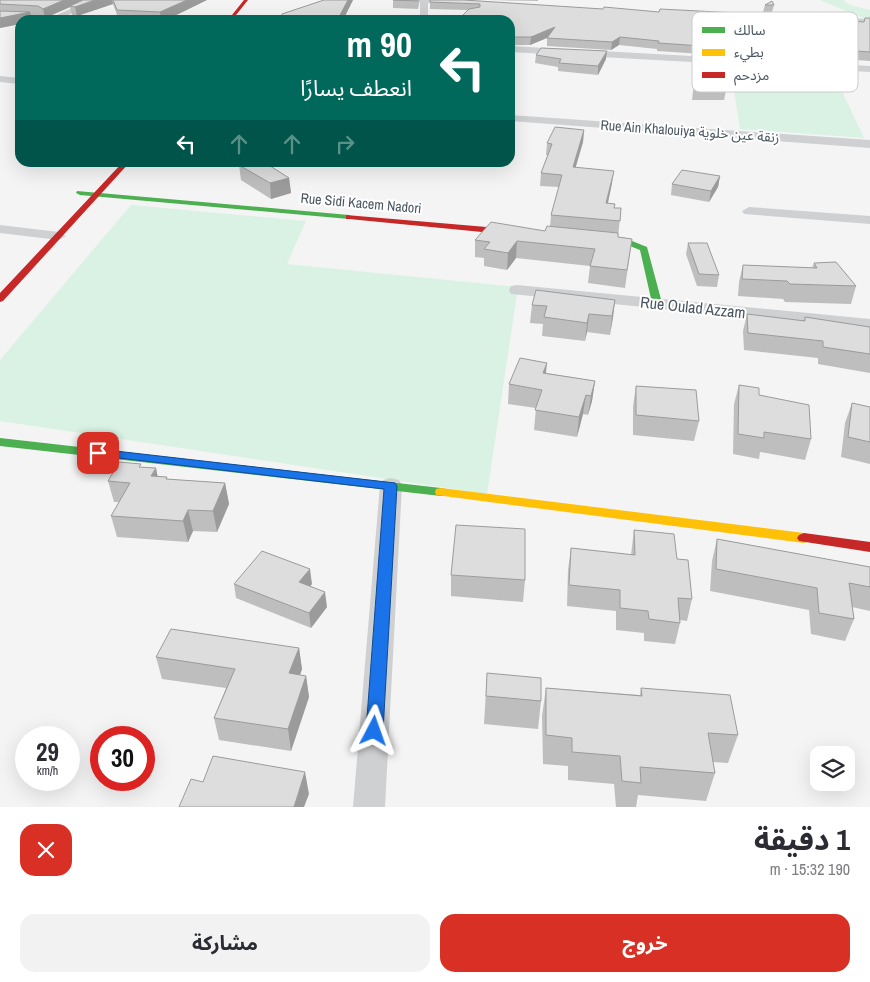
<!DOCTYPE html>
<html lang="ar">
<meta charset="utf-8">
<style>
:root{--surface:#fff;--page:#f2f2f3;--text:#2b2b33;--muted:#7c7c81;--accent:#d93025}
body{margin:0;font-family:"Archivo Narrow","Noto Sans Arabic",sans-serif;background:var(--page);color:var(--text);direction:rtl;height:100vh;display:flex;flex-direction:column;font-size:19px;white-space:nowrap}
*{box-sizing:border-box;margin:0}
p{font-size:16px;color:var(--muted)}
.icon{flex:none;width:28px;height:28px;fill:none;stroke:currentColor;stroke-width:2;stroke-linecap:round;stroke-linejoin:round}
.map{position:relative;height:807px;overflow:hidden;direction:ltr}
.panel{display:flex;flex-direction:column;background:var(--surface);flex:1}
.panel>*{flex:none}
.hud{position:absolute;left:15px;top:15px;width:500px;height:152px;border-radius:15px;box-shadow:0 5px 20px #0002;direction:rtl;background:#00695c;color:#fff;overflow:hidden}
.fabs{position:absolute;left:810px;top:746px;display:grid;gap:10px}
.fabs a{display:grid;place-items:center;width:45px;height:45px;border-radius:10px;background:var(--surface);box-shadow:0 5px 20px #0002;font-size:25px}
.speed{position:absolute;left:15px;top:726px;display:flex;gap:10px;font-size:25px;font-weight:700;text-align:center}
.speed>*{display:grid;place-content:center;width:65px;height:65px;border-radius:50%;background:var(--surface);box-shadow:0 5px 20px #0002;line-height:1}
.speed small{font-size:12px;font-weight:400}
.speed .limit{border:8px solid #d22;background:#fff;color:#111}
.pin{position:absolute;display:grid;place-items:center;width:42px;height:42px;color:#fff;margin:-21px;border-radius:10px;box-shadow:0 2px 8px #0006}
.me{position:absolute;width:55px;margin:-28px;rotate:4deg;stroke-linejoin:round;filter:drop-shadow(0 0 4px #0008)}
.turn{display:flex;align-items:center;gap:18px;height:105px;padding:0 20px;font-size:22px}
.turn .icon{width:65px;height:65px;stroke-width:2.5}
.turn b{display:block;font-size:35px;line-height:42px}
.lanes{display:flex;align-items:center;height:48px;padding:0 20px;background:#0003;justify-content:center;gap:25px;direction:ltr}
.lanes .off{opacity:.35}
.round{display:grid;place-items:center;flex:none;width:52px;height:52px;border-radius:15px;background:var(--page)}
.headline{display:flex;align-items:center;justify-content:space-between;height:85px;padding:0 20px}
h1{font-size:30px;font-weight:700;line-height:38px}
.action{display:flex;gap:10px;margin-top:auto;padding:10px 20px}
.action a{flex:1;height:58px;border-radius:15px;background:var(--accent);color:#fff;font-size:20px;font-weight:700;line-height:58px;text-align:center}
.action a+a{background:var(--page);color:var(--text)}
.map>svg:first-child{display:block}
</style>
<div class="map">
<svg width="870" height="807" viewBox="0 0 870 807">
<rect width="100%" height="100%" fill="#f4f4f4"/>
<!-- green -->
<path fill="#d9f2e3" d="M820,0H843L850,5L870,10V21Z
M730,65L833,72L864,138L740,129Z
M131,205L306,221L287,264L518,287L487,494L0,421V360Z"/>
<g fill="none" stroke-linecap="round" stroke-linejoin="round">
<!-- street -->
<path fill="#ced0d2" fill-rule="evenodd" d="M90,0H101L57,20H46Z
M420,0H458L461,2L457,4L428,3V20H420Z
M0,15L40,17L44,20L0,19Z
M748,15L870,19V25L751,19L747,17Z
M510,46L870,66V72L510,52Z
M0,76L20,78V84L0,82Z
M510,115L870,140V148L510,121Z
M749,207L870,216V224L744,214L742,211Z
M0,225L59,232L66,236L59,240L0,233Z
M517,285L870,319V329L511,294L509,290L511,286Z
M391,478L399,480L402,485L385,807H353L380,485L383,480Z"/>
<!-- fast -->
<path fill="#4caf50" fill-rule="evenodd" d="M77,191L349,215L353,217L349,219L80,195L76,193Z
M595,236L627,239L647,247L662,303L660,305H654L652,303L640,250L625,244L592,241L591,239Z
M0,438L441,488L446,489L447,492L446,495L441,496L0,446Z"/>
<!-- slow -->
<path fill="#ffc107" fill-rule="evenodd" d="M441,488L804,533L809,535L811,538L809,541L804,543L436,495L435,492L436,489Z"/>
<!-- jam -->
<path fill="#c62828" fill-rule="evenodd" d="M244,0H248L232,20H228Z
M123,162H130L3,301L0,302V293Z
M346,215L522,230L526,233L522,236L349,219H346Z
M804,533L870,542V552L799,541L797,538L799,535Z"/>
</g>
<!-- wall -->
<path fill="#bebebf" d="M0,0H207L166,20H119L113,4L77,16L72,15L70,7L45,18L40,15H31L20,20V24L0,28Z
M353,0L343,20H283L282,14Z
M393,0H420L418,9L393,8Z
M430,0H464L784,38L783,46L734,43L732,56L657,51V49L619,45L611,50L547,46V38L530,45H510V20L468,10L430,9Z
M490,0H538V1Z
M765,5H774L772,12H763Z
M803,15L837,20L864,22L870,18V61L843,59V63L818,61L802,23Z
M536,55L606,59L598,75L558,71V67L535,63Z
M697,56L733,58L731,68H727L726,91L724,100H692Z
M584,130L583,142L575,168L612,183L608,203L614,208H621L618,237L632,239L625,288L588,283L590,266L516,258L507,270L484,266V258L475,257V240L545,231L550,227L551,215L559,187L540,186L541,173L548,155H546L547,143Z
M239,165L289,178L291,193L271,199L241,180Z
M720,176L718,187L709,202L671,195L672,184Z
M688,243L719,275L717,287L697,286L686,254Z
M814,263L856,286L851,304L785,302L783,299L738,296L739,282L743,265L812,268Z
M615,300L610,335L587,332L585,341L542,336L543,324L530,323L532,305Z
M747,314L804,321L805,317L870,327V373L818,364V358L744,350L743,331Z
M546,373L595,381L592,401L588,415L583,414L577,437L534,430L536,408L508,404L509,384Z
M739,385L759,395L811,439L805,460L760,452L759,459L733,454L734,404Z
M636,386L699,421L694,441L633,435V406Z
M852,403L870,407V464L841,457L845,423Z
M142,467L158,477H167V479L225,483L229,504L217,532L193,531L188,542L117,537L111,516L119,502H114L108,481Z
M634,530L677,559L692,599L687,621L680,620V623L675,644L644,641V633L616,630V611L567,606L568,570L571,548L631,555Z
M717,539L870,567V611L852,607L854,619L845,641L811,634L809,610L710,591L712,561Z
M451,575L525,580L523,602L451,596Z
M234,584H312L310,586L327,607L311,628L236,598Z
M299,648L302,669L300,675L306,676L309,697L291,751L219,740L214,718L226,688L162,679L156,657Z
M487,673L541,701L538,729L484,724Z
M546,688L640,695L641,688L738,735L728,763L713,762L715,773L706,801L638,795L636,807H616L614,784L568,780V766L543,764L542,716Z"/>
<!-- shaded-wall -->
<path fill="#9b9b9b" d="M64,0H86L70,6V7L45,18L43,9Z
M95,0H112L113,4L77,16L75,7Z
M187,0H207L166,20H161L160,12Z
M348,0H353L343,20H339V17Z
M30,12L32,20H20V24L0,28V18Z
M555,27L554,35L530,45L531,37Z
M620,37L619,45L611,50L612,42Z
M607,51L606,59L598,75V66Z
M584,130L583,142L572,180L573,167Z
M614,171L612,183L605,216L606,203Z
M720,176L718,187L709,202L711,191Z
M289,178L291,193L271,199L270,183Z
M517,241L516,258L507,270L508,253Z
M615,300L613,318L610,335L612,316Z
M589,314L587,332L585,341L587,323Z
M547,363L545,382L543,373Z
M595,381L592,401L588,415L591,396Z
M586,395L583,414L577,437L579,417Z
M156,468L160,488L151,476Z
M225,483L229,504L217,532L213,511Z
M188,510L193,531L188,542L183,521Z
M310,569L312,584L301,596L299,582Z
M325,592L327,607L311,628L309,613Z
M299,648L302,669L293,695L289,673Z
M306,676L309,697L291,751L288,729Z
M305,772L309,794L304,807H294Z"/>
<!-- building -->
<path fill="#ddddde" stroke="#9b9b9b" d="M0,0H64L43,9L38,6L0,4Z
M83,0H95L75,7L70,6Z
M113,0H187L160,12L117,10Z
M324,0H348L339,17L282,16V14Z
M393,0H418V1Z
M430,0H464L603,9L604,7L659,12L660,9L777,15L784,38L734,35L733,48L658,43L659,41L620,37L612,42L547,38L555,27L531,37H510V20H458L469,9L480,7V4L430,2Z
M772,1L774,5H765Z
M0,11L30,12L0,18Z
M803,15L834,17L837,20L864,22L865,18H870V52L843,50L845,54L820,52Z
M541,48L607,51L598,66L559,63L561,59L536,55Z
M555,127L584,130L573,167L614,171L606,203L615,204L614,208H621L620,221L551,215L562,175L541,173L552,144L547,143Z
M249,162H264L289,178L270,183L239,165Z
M682,170L720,176L711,191L672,184Z
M491,222L545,231L547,226L618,233V237L632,239L627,270L590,266L595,249L517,241L508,253L484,249L490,242L475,240Z
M688,243H707L719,275L699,274Z
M836,262L856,286L790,284L787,281L742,279L743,265L817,268L814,263Z
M536,290L615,300L612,316L589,314L587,323L544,317L547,306L532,305Z
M747,314L805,321V317L870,327V354L823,347V341L748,333Z
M520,358L547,363L543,373L595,381L591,396L586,395L579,417L535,410L542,390L509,384Z
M739,385L759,388V395L809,405L811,439L764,432V438L738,434Z
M636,386L696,390L699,421L636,415Z
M852,403L870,407V442L848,437Z
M119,462L141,464L139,467L156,468L151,476L167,477L166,479L225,483L213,511L188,510L183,521L111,516L130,483L108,481Z
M456,525L525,529V580L451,575Z
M634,530L674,534L677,559L688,560L692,599L678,598L680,623L649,619L648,611L620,608V590L569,585L571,548L635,555Z
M717,539L870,567V587L849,583L854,619L819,613L817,588L716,569Z
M262,551L310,569L299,582L325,592L309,613L234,584Z
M171,629L299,648L289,673L306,676L288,729L214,718L235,669L156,657Z
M487,673L541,678V701L486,696Z
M546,688L642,696L641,688L730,695L738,735L708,733L715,773L640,767L641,783L622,781L620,756L572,752V738L546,735Z
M213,756L305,772L294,807H179L191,779L203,782Z"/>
<!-- route -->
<path fill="#1a73e8" stroke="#114b97" d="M98,449L395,483L397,486L383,731L380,737L374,739L368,737L366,731L384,489L93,455L92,453Z"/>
<g text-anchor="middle" stroke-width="4" stroke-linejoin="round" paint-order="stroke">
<!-- far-street labels -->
<g font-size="14" fill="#4a5661" stroke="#fff">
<text transform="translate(690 131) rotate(4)" y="5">Rue Ain Khalouiya زنقة عين خلوية</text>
<text transform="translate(361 203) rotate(5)" y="5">Rue Sidi Kacem Nadori</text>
</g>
<!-- street labels -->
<g font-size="16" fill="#4a5661" stroke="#fff">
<text transform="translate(693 307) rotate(6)" y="6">Rue Oulad Azzam</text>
</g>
</g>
<!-- legend -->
<rect x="692" y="12" width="166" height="80" rx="8" fill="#fff" stroke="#c9ccd0" stroke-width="1"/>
<rect x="702" y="27" width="23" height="6" fill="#4caf50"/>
<rect x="702" y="49" width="23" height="7" fill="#ffc107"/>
<rect x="702" y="72" width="23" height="6" fill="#c62828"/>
<g font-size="14" fill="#4a5661">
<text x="734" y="35">سالك</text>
<text x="734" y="57">بطيء</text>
<text x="734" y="80">مزدحم</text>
</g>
</svg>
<div class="fabs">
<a><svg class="icon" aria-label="layers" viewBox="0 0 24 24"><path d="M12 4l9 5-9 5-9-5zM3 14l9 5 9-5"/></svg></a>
</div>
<div class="speed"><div>29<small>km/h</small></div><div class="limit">30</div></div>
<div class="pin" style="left:98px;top:453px;background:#d93025"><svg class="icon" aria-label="arrive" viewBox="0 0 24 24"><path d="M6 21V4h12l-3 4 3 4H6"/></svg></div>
<svg class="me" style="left:374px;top:731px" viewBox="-20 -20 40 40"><path d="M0-17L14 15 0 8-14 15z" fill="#1a73e8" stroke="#fff" stroke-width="4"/></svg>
<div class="hud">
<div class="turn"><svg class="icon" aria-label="left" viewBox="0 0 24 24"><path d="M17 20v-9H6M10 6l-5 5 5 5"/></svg><div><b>90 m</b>انعطف يسارًا</div></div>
<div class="lanes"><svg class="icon" aria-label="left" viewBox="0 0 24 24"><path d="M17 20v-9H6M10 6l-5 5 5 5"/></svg><svg class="icon off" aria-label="ahead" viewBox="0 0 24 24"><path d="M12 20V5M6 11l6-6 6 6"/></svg><svg class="icon off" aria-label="ahead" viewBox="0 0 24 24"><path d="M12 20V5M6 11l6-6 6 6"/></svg><svg class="icon off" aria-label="right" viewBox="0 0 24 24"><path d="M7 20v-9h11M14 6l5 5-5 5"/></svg></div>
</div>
</div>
<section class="panel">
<div class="headline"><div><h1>1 دقيقة</h1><p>190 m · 15:32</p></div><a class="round" style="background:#d93025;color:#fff"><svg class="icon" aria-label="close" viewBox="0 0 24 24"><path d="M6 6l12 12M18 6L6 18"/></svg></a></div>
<div class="action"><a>خروج</a><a>مشاركة</a></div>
</section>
